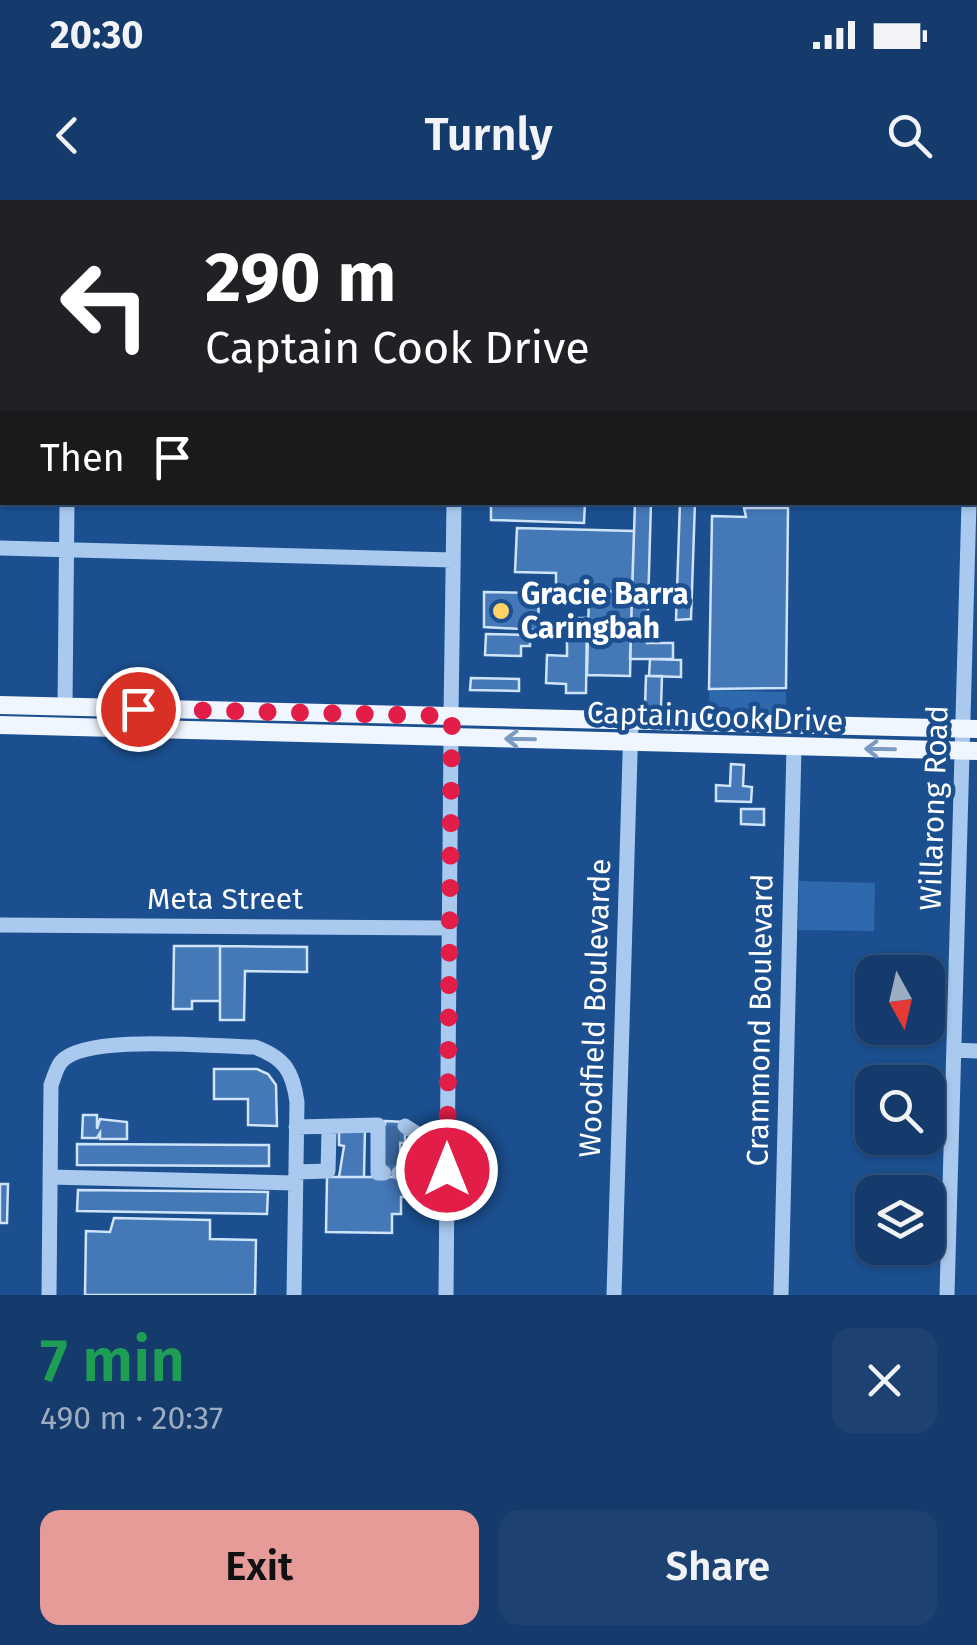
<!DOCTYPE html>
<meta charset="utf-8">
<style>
:root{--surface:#143b6b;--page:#1d4271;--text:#f1f3f6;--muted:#9dadc1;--line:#33557e;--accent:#e69b98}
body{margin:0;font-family:"Fira Sans",sans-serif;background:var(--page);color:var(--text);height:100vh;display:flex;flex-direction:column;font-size:38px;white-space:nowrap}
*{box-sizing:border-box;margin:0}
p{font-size:32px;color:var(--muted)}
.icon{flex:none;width:55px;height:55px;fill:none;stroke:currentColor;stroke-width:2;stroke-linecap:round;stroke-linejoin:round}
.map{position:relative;height:1095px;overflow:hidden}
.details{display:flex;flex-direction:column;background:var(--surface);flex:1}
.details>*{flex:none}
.hud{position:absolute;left:0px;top:0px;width:978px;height:305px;box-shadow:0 2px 8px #0004,0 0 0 2px var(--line);background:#202124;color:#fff;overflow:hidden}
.needle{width:65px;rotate:172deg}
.fabs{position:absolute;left:855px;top:755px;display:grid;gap:20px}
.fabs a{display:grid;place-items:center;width:90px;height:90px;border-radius:20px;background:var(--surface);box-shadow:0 2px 8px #0004,0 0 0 2px var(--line);font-size:50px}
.pin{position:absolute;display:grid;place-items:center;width:85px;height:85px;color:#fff;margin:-42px;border:5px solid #fff;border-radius:50%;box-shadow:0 2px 10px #0007}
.me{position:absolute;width:110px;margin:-55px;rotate:0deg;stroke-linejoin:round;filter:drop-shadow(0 0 8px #0008)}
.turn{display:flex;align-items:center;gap:35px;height:210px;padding:0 40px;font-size:45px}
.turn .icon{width:130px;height:130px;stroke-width:2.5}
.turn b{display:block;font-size:70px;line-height:85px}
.then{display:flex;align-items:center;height:95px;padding:0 40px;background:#0003;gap:20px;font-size:38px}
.round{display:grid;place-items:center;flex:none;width:105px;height:105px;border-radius:20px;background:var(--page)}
.head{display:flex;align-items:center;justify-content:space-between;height:170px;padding:0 40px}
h1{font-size:60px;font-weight:600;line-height:75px;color:#1e9e55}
.cta{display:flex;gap:20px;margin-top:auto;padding:20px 40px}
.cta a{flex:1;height:115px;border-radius:20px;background:var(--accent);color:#111;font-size:40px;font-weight:600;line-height:115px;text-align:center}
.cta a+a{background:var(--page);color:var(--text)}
.status{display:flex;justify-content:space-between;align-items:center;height:70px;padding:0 50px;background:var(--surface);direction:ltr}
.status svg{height:28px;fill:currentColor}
header{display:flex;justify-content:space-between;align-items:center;height:130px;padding:0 40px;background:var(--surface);font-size:45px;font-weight:600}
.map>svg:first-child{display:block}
</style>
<div class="status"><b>20:30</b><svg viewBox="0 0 49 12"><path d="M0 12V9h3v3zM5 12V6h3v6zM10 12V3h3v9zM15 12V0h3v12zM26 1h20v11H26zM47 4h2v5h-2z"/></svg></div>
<header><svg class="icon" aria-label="back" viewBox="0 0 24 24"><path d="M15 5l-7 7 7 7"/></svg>Turnly<svg class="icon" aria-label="search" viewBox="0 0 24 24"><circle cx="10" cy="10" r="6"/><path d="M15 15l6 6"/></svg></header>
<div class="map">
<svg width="977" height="1095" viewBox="0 0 977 1095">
<rect width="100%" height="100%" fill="#1b4f8f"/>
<!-- green -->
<path fill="#2e69ad" d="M709,490L786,492V517L710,515Z
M799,681L875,683L874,731L798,730Z"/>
<!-- building -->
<path fill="#4478b7" stroke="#cfe3fa" stroke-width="2.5" d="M491,302H585L584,323L491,320Z
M635,302H651L647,443H673V459H630Z
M680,302H695L691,419L676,420Z
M744,308H788L786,488L709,489L712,316L746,317Z
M517,328L634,331L632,392L556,390V373L515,372Z
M484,392L539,393L538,430L484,427Z
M589,392H632L630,476L587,475Z
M567,418H587L586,493H566V484L546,483L547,455L567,456Z
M486,434L530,435V446H521V456L485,455Z
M650,459L681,460V477L649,476Z
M646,476H662L661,507L645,506Z
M471,478L519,479V491L470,490Z
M731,564L744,565L743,586L752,587L751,602L716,601V585L730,586Z
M741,609H764V625L741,624Z
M174,746H220V801H192V809H173Z
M220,746L307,747V772L245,771L244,820H220Z
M214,869H257L268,874L276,885L277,926L248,925V899H214Z
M83,915H97V929L100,919L127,922V939H100V933L97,938H82Z
M385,921L405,922V943H385Z
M339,927H365L364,977H339L344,946L339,945Z
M385,943H400L399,977H384Z
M77,944L269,945V966L77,965Z
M327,977H415L414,997H401V1014H392V1033L326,1032Z
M0,984H8L7,1023H0Z
M78,990L268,992L267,1014L77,1011Z
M114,1018L210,1020V1039L256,1040L255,1095H85L86,1031L110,1032Z"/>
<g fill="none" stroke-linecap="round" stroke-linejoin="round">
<!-- minor-tunnel -->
<path stroke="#3d69a0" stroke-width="15" stroke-dasharray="15 8" stroke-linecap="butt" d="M385,933H405
M384,945H400
M384,957H400"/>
<!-- minor -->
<path stroke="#a9c9ee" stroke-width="15" d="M70,2V0
M456,2V0
M0,28H2
M975,28H977
M975,122L977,59
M975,158L977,160
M0,188H2
M975,234L977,233
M0,348L453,360
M65,507L67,302
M451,516L454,302
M0,725L449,728
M955,850L977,851
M405,926L416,933L413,957L418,970
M296,927L378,925V973H384
M296,972L328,971L329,931
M399,973L447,970
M50,977L295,983
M49,1095L51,885C54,878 56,868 61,862C84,833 217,847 255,847C285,858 293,872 297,902L294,1095
M446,1095L451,537
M614,1095L631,522
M781,1095L794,547
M947,1095L969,302"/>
<!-- major -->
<path stroke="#f0f6ff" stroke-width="18" d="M0,505L977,529
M0,525L977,551"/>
</g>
<!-- one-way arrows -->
<defs><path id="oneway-shaft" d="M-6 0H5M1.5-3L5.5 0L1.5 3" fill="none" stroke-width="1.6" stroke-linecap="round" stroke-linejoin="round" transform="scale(2.5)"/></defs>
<g stroke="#7b9ac1">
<use href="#oneway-shaft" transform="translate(520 539) rotate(-179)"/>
<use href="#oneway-shaft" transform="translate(880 549) rotate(-179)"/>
</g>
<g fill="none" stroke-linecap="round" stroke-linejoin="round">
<!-- route -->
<path stroke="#e11d48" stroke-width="18" stroke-dasharray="0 32.4" d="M138,509L452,516L447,970"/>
</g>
<!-- markers -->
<circle fill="#ffd166" stroke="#1b4f8f" stroke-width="4" cx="501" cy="411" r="10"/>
<g text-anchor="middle" stroke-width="9" stroke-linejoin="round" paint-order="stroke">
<!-- poi labels -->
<g font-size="30" font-weight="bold" fill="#fff" stroke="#1b4f8f" text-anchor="start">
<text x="521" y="404">Gracie Barra<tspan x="521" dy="34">Caringbah</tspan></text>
</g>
<!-- street labels -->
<g font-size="30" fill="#fff" stroke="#1b4f8f">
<text transform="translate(715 517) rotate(2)" y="10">Captain Cook Drive</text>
<text transform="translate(934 608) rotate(-88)" y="10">Willarong Road</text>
<text x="225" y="709">Meta Street</text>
<text transform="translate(595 808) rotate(-88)" y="10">Woodfield Boulevarde</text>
<text transform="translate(760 820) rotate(-89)" y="10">Crammond Boulevard</text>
</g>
</g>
</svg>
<div class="fabs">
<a><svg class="needle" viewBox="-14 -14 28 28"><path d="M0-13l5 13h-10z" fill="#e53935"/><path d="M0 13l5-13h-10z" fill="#9dadc1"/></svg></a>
<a><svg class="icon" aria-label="search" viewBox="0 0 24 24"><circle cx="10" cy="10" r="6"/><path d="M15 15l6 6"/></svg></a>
<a><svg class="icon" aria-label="layers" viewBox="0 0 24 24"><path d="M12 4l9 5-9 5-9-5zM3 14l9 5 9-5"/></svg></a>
</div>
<div class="pin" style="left:138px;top:509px;background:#d93025"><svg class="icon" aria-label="arrive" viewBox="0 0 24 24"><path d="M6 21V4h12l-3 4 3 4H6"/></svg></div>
<svg class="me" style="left:447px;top:970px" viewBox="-20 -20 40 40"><circle r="17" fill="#e11d48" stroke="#fff" stroke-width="3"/><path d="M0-11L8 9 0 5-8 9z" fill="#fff"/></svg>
<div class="hud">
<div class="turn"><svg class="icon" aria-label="left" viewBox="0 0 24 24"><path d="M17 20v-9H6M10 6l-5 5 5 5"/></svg><div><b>290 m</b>Captain Cook Drive</div></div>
<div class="then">Then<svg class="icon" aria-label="arrive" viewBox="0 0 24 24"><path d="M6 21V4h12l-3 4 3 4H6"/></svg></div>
</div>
</div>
<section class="details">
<div class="head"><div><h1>7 min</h1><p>490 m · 20:37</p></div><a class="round"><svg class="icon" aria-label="close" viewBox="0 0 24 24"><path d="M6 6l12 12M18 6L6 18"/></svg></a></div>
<div class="cta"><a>Exit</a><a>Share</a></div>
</section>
